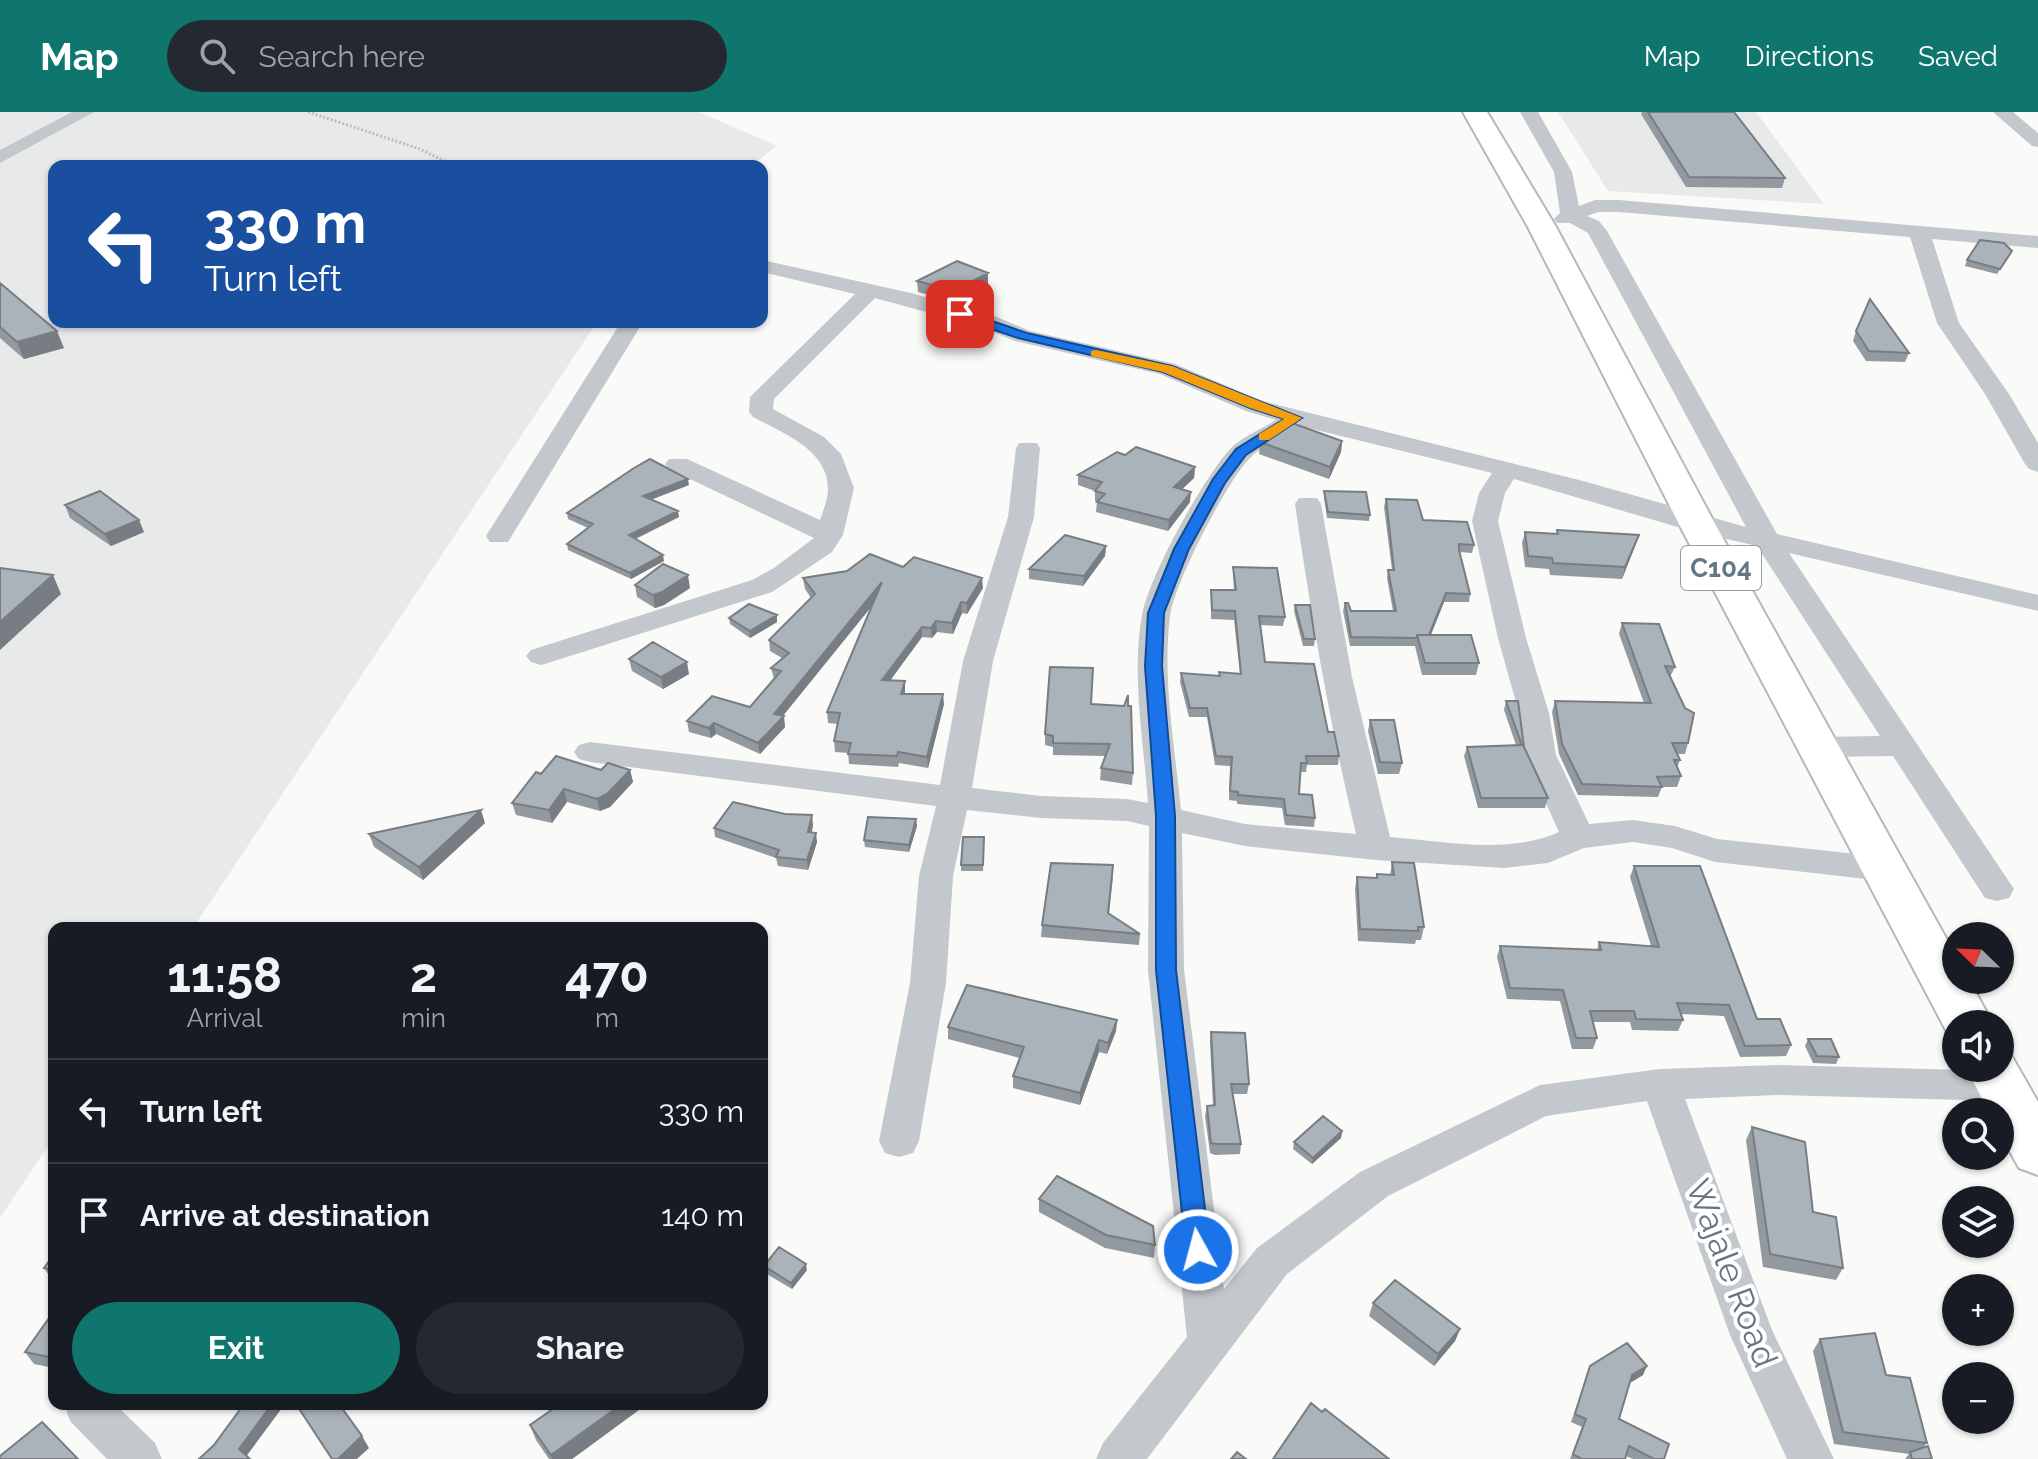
<!DOCTYPE html>
<meta charset="utf-8">
<style>
:root{--surface:#171b24;--page:#242831;--text:#f1f3f6;--muted:#9ea1a6;--line:#363941;--accent:#0f766e}
body{margin:0;font-family:Raleway,sans-serif;background:var(--page);color:var(--text);height:100vh;display:flex;flex-direction:column;font-size:30px;white-space:nowrap}
*{box-sizing:border-box;margin:0}
p{font-size:26px;color:var(--muted)}
.icon{flex:none;width:44px;height:44px;fill:none;stroke:currentColor;stroke-width:2;stroke-linecap:round;stroke-linejoin:round}
.map{position:relative;flex:1;overflow:hidden}
.details{position:absolute;left:48px;top:810px;width:720px;height:488px;display:flex;flex-direction:column;background:var(--surface);border-radius:16px;box-shadow:0 2px 6px #0004}
.details>*{flex:none}
.hud{position:absolute;left:48px;top:48px;width:720px;height:168px;border-radius:16px;box-shadow:0 2px 6px #0004;background:#1a4fa0;color:#fff;overflow:hidden}
.needle{width:52px;rotate:293deg}
.controls{position:absolute;left:1942px;top:810px;display:grid;gap:16px}
.controls a{display:grid;place-items:center;width:72px;height:72px;border-radius:50%;background:var(--surface);box-shadow:0 2px 6px #0004;font-size:40px}
.pin{position:absolute;display:grid;place-items:center;width:68px;height:68px;color:#fff;margin:-34px;border-radius:16px;box-shadow:0 4px 12px #0006}
.me{position:absolute;width:88px;margin:-44px;rotate:353deg;stroke-linejoin:round;filter:drop-shadow(0 0 6px #0008)}
.turn{display:flex;align-items:center;gap:28px;height:168px;padding:0 24px;font-size:36px}
.turn .icon{width:104px;height:104px;stroke-width:2.5}
.turn b{display:block;font-size:56px;line-height:68px}
.eta{display:flex;justify-content:space-evenly;align-items:center;height:136px;text-align:center}
.eta b{font-size:48px;font-weight:700;line-height:56px}
.primary-button{display:flex;gap:16px;margin-top:auto;padding:16px 24px}
.primary-button a{flex:1;height:92px;border-radius:48px;background:var(--accent);color:#fff;font-size:32px;font-weight:700;line-height:92px;text-align:center}
.primary-button a+a{background:var(--page);color:var(--text)}
ul{padding:0;list-style:none}
li{display:flex;align-items:center;gap:24px;height:104px;padding:0 24px;border-top:2px solid var(--line)}
li div{flex:1}
li b{display:block;font-size:30px}
li em{font-style:normal}
header{display:flex;align-items:center;gap:48px;box-sizing:border-box;height:112px;padding:0 40px;background:var(--accent);color:#fff}
header strong{font-size:38px}
nav{display:flex;gap:44px;margin-inline-start:auto;font-size:28px}
.search{width:560px;height:72px;background:var(--page);display:flex;align-items:center;gap:20px;box-sizing:border-box;padding:0 28px;border-radius:44px;color:var(--muted);font-size:30px}
.map>svg:first-child{display:block}
</style>
<header>
<strong>Map</strong>
<div class="search"><svg class="icon" aria-label="search" viewBox="0 0 24 24"><circle cx="10" cy="10" r="6"/><path d="M15 15l6 6"/></svg>Search here</div>
<nav><a>Map</a><a>Directions</a><a>Saved</a></nav>
</header>
<div class="map">
<svg width="2038" height="1347" viewBox="0 0 2038 1347">
<rect width="100%" height="100%" fill="#fafaf8"/>
<!-- built -->
<path fill="#e8e9e9" d="M0,0H699L777,34L751,54H54V210H597L193,816H54V1025L0,1106Z
M1558,0H1756L1824,92L1608,79Z"/>
<g fill="none" stroke-linecap="round" stroke-linejoin="round">
<defs>
<path id="trunk" d="M1463,0H1487L1556,115L1715,412L1956,844V868H1969L1993,912H1956V928L1950,926L1679,412L1528,115Z
M2000,938L2010,941L2038,990V1063L2019,1056L2000,1021V1000H1989L1966,956H2000Z"/>
</defs>
<!-- trunk casing -->
<use href="#trunk" stroke="#b4b9bd" stroke-width="4"/>
<!-- path -->
<path stroke="#bbbfc2" stroke-width="3" stroke-dasharray="2 2" stroke-linecap="butt" d="M308,0L420,37L454,54"/>
<!-- minor -->
<path fill="#c3c8cc" fill-rule="evenodd" d="M72,0H94L0,51V38Z
M1520,0H1538L1572,60L1579,94L1595,88H1619L2038,124V136L1932,127L1959,211L2009,282L2038,331V360L2029,357L2025,352L1985,282L1937,211L1910,125L1619,100H1598L1587,104L1599,109L1607,119L1777,422L2038,483V499L1789,441L2014,777L2009,786L1997,789L1985,786L1893,644L1818,645L1807,642L1802,635L1807,628L1818,625L1880,624L1757,434L1688,418L1514,367L1505,381L1498,409L1526,526L1549,601L1556,643L1589,712L1633,708L1675,714L1717,727L1884,745L1896,749L1901,757L1896,765L1884,769L1715,750L1672,736L1633,730L1584,736L1548,751L1504,756L1376,748L1245,734L1182,721L1184,858L1224,1177L1257,1136L1360,1060L1540,973L1660,957L1777,953L2002,959L2016,963L2021,974L2016,985L2002,989L1777,983L1685,987L1772,1218L1834,1347H1787L1730,1223L1647,989L1546,1004L1388,1084L1287,1162L1147,1347H1096L1103,1331L1187,1225L1148,858L1149,714L1127,709L1041,706L967,698L953,764L946,871L919,1029L913,1041L899,1045L885,1041L879,1029L910,871L919,764L936,694L590,650L579,647L574,640L579,633L590,630L940,673L963,549L1008,405L1016,336L1019,331H1037L1040,336L1034,405L993,549L972,676L1041,684L1127,687L1148,691C1144,631 1131,563 1142,503C1149,464 1203,367 1230,337C1241,325 1262,317 1276,308L1246,299L1160,262L1015,229L981,215L875,186L774,287L773,297L824,325L841,342L854,376L843,423L832,440L772,480L551,550L541,553L531,550L526,544L531,538L752,468L774,456L814,426L669,357L665,352L669,347H687L820,408C823,399 828,387 828,377C828,337 782,321 753,305L749,300L750,285L855,182L762,160V148L911,181L997,205L1030,219L1175,252L1262,289L1583,369L1746,415L1588,121L1570,111H1557L1554,107L1560,101L1554,60ZM1300,314L1492,361L1479,381L1472,409L1498,526L1519,601L1524,643L1559,720C1509,743 1443,729 1390,725L1352,565L1321,392L1317,386H1299L1295,392C1311,503 1330,613 1356,722L1245,712L1181,698C1175,635 1162,567 1170,504C1174,472 1226,371 1249,347C1262,333 1284,324 1300,314Z
M1993,0H2013L2038,21V35L2032,34Z
M621,210H643L508,430H490L486,424Z
M64,1292H115L155,1331L162,1347H107L70,1309Z"/>
<!-- trunk -->
<use href="#trunk" fill="#fff" fill-rule="evenodd"/>
</g>
<!-- wall -->
<path fill="#929a9f" d="M1642,0H1734L1785,66L1782,76L1686,75L1641,2Z
M2009,144L1997,162L1965,154L1967,148Z
M917,169L988,172L984,174L986,186L970,194L918,180Z
M0,171L64,236L24,247L0,226Z
M1856,219L1909,241L1905,250L1866,249L1853,229Z
M1342,329L1341,340L1329,367L1259,342L1260,330Z
M1125,343L1195,355L1194,366L1182,377L1190,390L1168,419L1096,400L1097,390L1095,389V379L1078,373V363Z
M689,373L651,388L679,405L636,427L664,449L631,467L568,438L567,432L588,416L568,407L567,401Z
M1324,379L1370,403L1369,409L1327,406L1324,386Z
M1386,387L1423,408L1474,433L1472,441L1459,440L1470,482L1469,490H1444L1431,523L1479,551L1476,563H1422L1415,534H1350L1343,499L1345,491L1351,499H1393L1387,466L1388,458H1392L1384,395Z
M65,393L144,420L111,434L70,406Z
M1557,418L1635,434L1622,467L1550,463L1549,457L1525,455L1522,431L1525,420L1556,422Z
M1106,434L1105,444L1083,474L1029,467V457Z
M903,455L983,476L967,502L962,501L953,522L937,520L932,526L922,525L890,569L905,580L904,582L944,592L928,656L899,651L898,655L849,652L848,641L835,640L834,629L838,612L828,611L827,600L872,494L783,604L785,615L760,642L716,622L711,626L689,620L687,609L750,595L774,567L771,556L782,546L770,539L769,528L811,486L805,477L803,466Z
M1233,455L1285,505L1283,514L1260,513L1265,550L1328,620L1339,644L1338,653H1307L1306,660H1300L1299,682L1315,706L1314,715L1285,713L1282,696L1237,692V689L1229,688L1230,654L1215,653L1207,605H1189L1180,570L1181,561L1219,564V560L1240,562L1234,508L1211,507V478H1234L1233,464Z
M635,473L690,476L664,493L655,496L637,485Z
M1295,493L1315,527L1314,534H1303L1294,499Z
M777,503V510L750,526L730,512L729,506Z
M1622,511L1675,555L1670,565L1688,631L1685,642H1677L1680,648L1677,656L1681,664L1677,675H1662L1658,685L1578,683L1559,642L1552,600L1555,589L1644,591L1619,522Z
M629,547L689,562L663,577L632,559Z
M1506,589L1524,635L1548,686L1545,696H1478L1464,644L1467,635L1516,633L1504,598Z
M1091,592L1133,661L1132,673L1100,668L1101,656L1105,644L1053,643V635L1045,633V622Z
M1370,608L1402,651L1399,662H1378L1368,619Z
M601,658H630L633,670L610,695L600,699L567,690L552,711L516,703L512,691L541,662Z
M785,702L813,713L812,720L817,730L808,758L778,754L776,746L715,725L714,716Z
M485,711L423,768L374,735L369,722Z
M917,714L909,740L865,735L864,728Z
M984,725L983,759H961V753Z
M1392,750L1424,815L1421,828H1416L1415,832L1358,829L1355,777L1357,765L1376,766L1377,762L1390,763Z
M1634,754L1757,907L1791,933L1786,944L1740,945L1724,904L1681,902L1683,908L1678,919L1632,918L1630,910H1593L1597,926L1593,937H1572L1560,889L1507,887L1497,845L1500,834L1597,838L1599,830L1651,834L1630,765Z
M1113,765L1109,802L1140,822L1139,833L1041,825L1042,813Z
M1117,908L1116,919L1107,942L1099,940L1080,993L1013,976V964L1020,946L948,927V915Z
M1211,920L1249,972L1247,982H1233L1241,1032L1240,1042L1215,1043L1210,1041L1205,1004L1207,994H1213L1210,930Z
M1808,927L1839,945L1836,952L1813,951L1805,934Z
M1752,1015L1813,1100L1843,1156L1836,1168L1763,1155L1746,1028Z
M1342,1019L1341,1026L1312,1052L1293,1037L1294,1030Z
M1039,1087L1155,1133L1154,1146L1105,1136L1039,1100Z
M54,1142V1168H52L44,1156Z
M764,1154L807,1158L792,1177L765,1161Z
M1373,1191L1460,1217L1455,1229L1434,1254L1369,1204Z
M54,1199V1256L34,1252L25,1240Z
M1820,1227L1886,1263L1927,1331L1923,1336L1932,1347H1905L1909,1342L1834,1332L1813,1239Z
M1590,1254L1643,1263L1630,1271L1619,1307L1664,1347H1633L1626,1344L1625,1347H1570L1582,1315L1571,1310Z
M560,1292H647L572,1347H549L536,1328L530,1313Z"/>
<!-- shaded-wall -->
<path fill="#777d82" d="M988,161V172L971,181V170Z
M986,175V186L970,194V183Z
M57,219L64,236L24,247L17,230Z
M1342,329L1341,340L1329,367L1330,355Z
M1195,355L1194,366L1173,386L1174,375Z
M688,367L689,373L644,390L643,384Z
M1191,380L1190,390L1168,419L1169,408Z
M678,399L679,405L630,429L629,423Z
M139,408L144,420L111,434L105,422Z
M1639,423L1635,434L1622,467L1625,455Z
M1106,434L1105,444L1083,474L1084,464Z
M663,443L664,449L631,467L630,461Z
M53,463L61,482L0,538V510Z
M688,463L690,476L664,493L655,496L653,483Z
M982,466L983,476L967,502V491Z
M882,470L883,480L776,612L774,602Z
M1446,481L1444,490L1426,534L1428,526Z
M961,490L962,501L953,522L952,511Z
M777,503V510L750,526V519Z
M936,509L937,520L932,526L931,516Z
M922,515V525L882,579V568Z
M687,550L689,562L663,577L661,565Z
M905,569V580L901,593V582Z
M943,582L944,592L928,656L927,645Z
M784,604L785,615L760,642L758,631Z
M714,611L716,622L711,626L709,616Z
M630,658L633,670L610,695L600,699L597,687Z
M564,677L567,690L552,711L549,698Z
M481,698L485,711L423,768L419,755Z
M812,703L813,713L809,729L808,720Z
M916,707L917,714L909,740V733Z
M816,721L817,730L808,758L807,748Z
M1117,908L1116,919L1107,942L1108,931Z
M1099,928V940L1080,993V981Z
M1342,1019L1341,1026L1312,1052L1313,1046Z
M806,1152L807,1158L792,1177L791,1171Z
M762,1199L765,1214L762,1217Z
M1460,1217L1455,1229L1434,1254L1438,1242Z
M1647,1254L1643,1263L1628,1272L1632,1263Z
M272,1292H285L245,1346L239,1337Z
M622,1292H647L572,1347H552L551,1343Z
M362,1324L369,1336L357,1347H338Z"/>
<!-- building -->
<path fill="#aab3b9" stroke="#777d82" stroke-width="2" d="M1648,0H1734L1785,66L1689,65Z
M1980,128L2004,131L2012,139L2000,157L1967,148Z
M957,149L988,161L971,170L986,175L970,183L917,169Z
M0,171L57,219L17,230L0,215Z
M1870,187L1909,241L1869,239L1856,219Z
M1292,311L1342,329L1330,355L1260,330Z
M1136,335L1195,355L1174,375L1191,380L1169,408L1097,390L1105,382L1095,379L1102,370L1078,363L1117,340L1125,343Z
M650,347L688,367L643,384L678,399L629,423L663,443L630,461L567,432L593,412L567,401L634,356Z
M100,379L139,408L105,422L65,393Z
M1324,379L1366,380L1370,403L1328,400Z
M1386,387L1417,388L1423,408L1467,410L1474,433L1459,432V438L1470,482L1446,481L1429,523H1417V526L1351,525L1345,491H1348L1351,499H1396L1388,458H1394Z
M1557,418L1639,423L1625,455L1553,451L1552,446L1528,444L1525,420L1558,422Z
M1065,423L1106,434L1084,464L1029,457Z
M870,442L903,455L914,445L982,466L967,491L961,490L952,511L936,509L931,516L922,515L882,568L905,569L901,582H943L927,645L898,640L897,644L848,642L851,631L834,629L840,601L827,600L882,470L774,602L784,604L758,631L714,611L709,616L687,609L712,584L750,595L781,559L771,556L789,541L769,528L815,482L803,466L847,459Z
M663,452L688,463L662,480L653,483L635,473Z
M1233,455L1277,456L1285,505L1259,504L1265,550L1314,552L1328,620H1334L1339,644H1306L1307,651H1301L1299,682L1312,683L1315,706L1286,703L1284,687L1238,683V680L1230,679L1232,645L1216,644L1207,596H1190L1181,561L1220,564L1219,560L1241,562L1235,499L1212,498L1211,478H1236Z
M0,456L53,463L0,510Z
M749,492L777,503L750,519L729,506Z
M1295,493H1310L1315,527H1304Z
M1622,511L1659,512L1675,555L1665,554L1685,596L1694,601L1688,631H1672L1680,648H1674L1681,664L1657,665L1662,675L1582,672L1562,632L1555,589L1651,591Z
M1417,523H1471L1479,551H1425Z
M653,530L687,550L661,565L629,547Z
M1050,555L1093,556L1091,592L1124,594L1128,583V594H1131L1133,661L1101,656L1110,632L1053,631V624L1045,622Z
M1506,589H1518L1524,635L1548,686H1481L1467,635L1522,633Z
M1370,608H1394L1402,651L1380,650Z
M556,644L601,658L608,651L630,658L607,682L597,687L564,677L549,698L512,691L536,660L541,662Z
M733,690L785,702L812,703L808,720L816,721L807,748L776,745L779,738L714,716Z
M481,698L419,755L369,722Z
M868,705L916,707L909,733L864,728Z
M963,725H984L983,753H961Z
M1392,750L1414,751L1424,815H1418V819L1360,817L1357,765L1377,766V762L1394,763Z
M1051,751L1113,753L1108,801L1140,822L1042,813Z
M1634,754H1700L1757,907H1780L1791,933L1745,934L1729,893L1677,891L1683,908L1636,907L1634,899H1590L1597,926H1576L1563,878L1510,876L1500,834L1601,838L1599,830L1659,835Z
M967,873L1117,908L1108,931L1099,928L1080,981L1013,964L1024,935L948,915Z
M1211,920L1245,921L1249,972H1231L1241,1032H1216L1211,1031L1207,994L1215,993Z
M1808,927H1831L1839,945L1817,944Z
M1323,1004L1342,1019L1313,1046L1294,1030Z
M1752,1015L1805,1030L1813,1100L1836,1105L1843,1156L1770,1142Z
M1057,1064L1153,1114L1155,1133L1106,1123L1039,1087Z
M779,1135L806,1152L791,1171L764,1154Z
M54,1142V1158L44,1156Z
M1395,1168L1460,1217L1438,1242L1373,1191Z
M54,1199V1246L25,1240Z
M1875,1221L1886,1263L1910,1266L1927,1331L1843,1320L1820,1227Z
M1627,1231L1647,1254L1632,1263L1619,1307L1669,1332L1664,1347H1654L1629,1334L1625,1347H1582L1573,1342L1586,1307L1575,1302L1590,1254Z
M1311,1291L1322,1300L1325,1297L1389,1347H1273Z
M244,1292H272L239,1337L250,1347H199L214,1333Z
M296,1292H339L362,1324L338,1347H332Z
M560,1292H622L551,1343L530,1313Z
M42,1310L78,1347H0V1344Z
M1928,1334L1932,1347H1912L1910,1340Z
M1237,1340L1246,1347H1231Z"/>
<!-- route -->
<path fill="#1a73e8" stroke="#114b97" stroke-width="2" d="M960,198L1027,221L1172,254L1302,306L1246,343L1225,371L1189,437L1164,501L1162,554L1175,704L1176,858L1210,1138L1206,1145L1198,1148L1190,1145L1186,1138L1156,858V704L1145,554L1148,501L1174,437L1213,367L1236,337L1284,307L1250,296L1163,260L1018,226L956,205V199Z"/>
<!-- slow -->
<path fill="#f59e0b" d="M1096,238L1172,254L1302,306L1269,328H1259V322L1284,307L1250,296L1163,260L1091,244V239Z"/>
<g text-anchor="middle" stroke-width="8" stroke-linejoin="round" paint-order="stroke">
<!-- shield labels -->
<rect fill="#fff" stroke="#939fa8" stroke-width="2" x="1681" y="434" width="80" height="44" rx="6"/>
<g font-size="26" font-weight="bold" fill="#657683">
<text x="1721" y="465">C104</text>
</g>
<!-- near-street labels -->
<g font-size="34" fill="#657683" stroke="#fff">
<text transform="translate(1732 1161) rotate(69)" y="12">Wajale Road</text>
</g>
</g>
</svg>
<div class="controls">
<a><svg class="needle" viewBox="-14 -14 28 28"><path d="M0-13l5 13h-10z" fill="#e53935"/><path d="M0 13l5-13h-10z" fill="#9ea1a6"/></svg></a>
<a><svg class="icon" aria-label="sound" viewBox="0 0 24 24"><path d="M4 9h4l5-4v14l-5-4H4zM17 9q2 3 0 6"/></svg></a>
<a><svg class="icon" aria-label="search" viewBox="0 0 24 24"><circle cx="10" cy="10" r="6"/><path d="M15 15l6 6"/></svg></a>
<a><svg class="icon" aria-label="layers" viewBox="0 0 24 24"><path d="M12 4l9 5-9 5-9-5zM3 14l9 5 9-5"/></svg></a>
<a>+</a>
<a>−</a>
</div>
<div class="pin" style="left:960px;top:202px;background:#d93025"><svg class="icon" aria-label="arrive" viewBox="0 0 24 24"><path d="M6 21V4h12l-3 4 3 4H6"/></svg></div>
<svg class="me" style="left:1198px;top:1138px" viewBox="-20 -20 40 40"><circle r="17" fill="#1a73e8" stroke="#fff" stroke-width="3"/><path d="M0-11L8 9 0 5-8 9z" fill="#fff"/></svg>
<div class="hud">
<div class="turn"><svg class="icon" aria-label="left" viewBox="0 0 24 24"><path d="M17 20v-9H6M10 6l-5 5 5 5"/></svg><div><b>330 m</b>Turn left</div></div>
</div>
<section class="details">
<div class="eta">
<div><b>11:58</b><p>Arrival</p></div>
<div><b>2</b><p>min</p></div>
<div><b>470</b><p>m</p></div>
</div>
<ul>
<li><svg class="icon" aria-label="left" viewBox="0 0 24 24"><path d="M17 20v-9H6M10 6l-5 5 5 5"/></svg><div><b>Turn left</b></div><em>330 m</em></li>
<li><svg class="icon" aria-label="arrive" viewBox="0 0 24 24"><path d="M6 21V4h12l-3 4 3 4H6"/></svg><div><b>Arrive at destination</b></div><em>140 m</em></li>
</ul>
<div class="primary-button"><a>Exit</a><a>Share</a></div>
</section>
</div>
